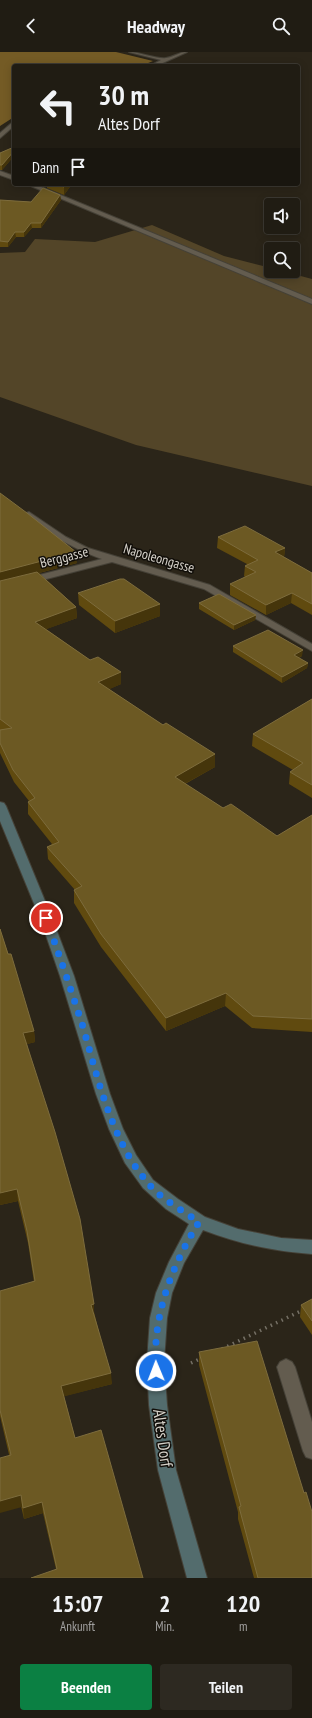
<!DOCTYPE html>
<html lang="de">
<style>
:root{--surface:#201c13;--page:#2d2921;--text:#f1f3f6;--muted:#a2a1a0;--line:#3d3a33;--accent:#0b8043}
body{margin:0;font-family:"PT Sans Narrow",sans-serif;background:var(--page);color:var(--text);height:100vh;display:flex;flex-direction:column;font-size:15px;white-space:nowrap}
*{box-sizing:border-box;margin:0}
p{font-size:13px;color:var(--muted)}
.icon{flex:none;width:22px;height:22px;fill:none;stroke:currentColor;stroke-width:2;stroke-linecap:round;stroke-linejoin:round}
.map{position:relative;height:1526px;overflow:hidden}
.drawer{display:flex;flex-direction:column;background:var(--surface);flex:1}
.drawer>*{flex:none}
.banner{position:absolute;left:12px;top:12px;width:288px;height:122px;border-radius:4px;box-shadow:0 2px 10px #0003,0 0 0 1px var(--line);background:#201c13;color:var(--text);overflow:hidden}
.buttons{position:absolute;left:264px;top:146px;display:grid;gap:8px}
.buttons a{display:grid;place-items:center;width:36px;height:36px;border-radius:4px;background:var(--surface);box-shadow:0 2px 10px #0003,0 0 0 1px var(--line);font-size:20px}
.pin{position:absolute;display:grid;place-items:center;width:34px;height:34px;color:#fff;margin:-17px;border:2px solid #fff;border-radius:50%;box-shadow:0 1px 4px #0007}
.me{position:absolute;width:44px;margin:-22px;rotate:359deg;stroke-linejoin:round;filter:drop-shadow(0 0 3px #0008)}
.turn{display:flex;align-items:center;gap:14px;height:84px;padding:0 20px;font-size:18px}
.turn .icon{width:52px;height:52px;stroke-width:2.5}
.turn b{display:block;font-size:28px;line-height:34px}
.then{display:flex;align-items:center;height:38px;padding:0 20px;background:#0003;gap:8px;font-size:15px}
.eta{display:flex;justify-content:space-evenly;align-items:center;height:68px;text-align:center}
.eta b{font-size:24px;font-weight:700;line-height:28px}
.button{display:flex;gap:8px;margin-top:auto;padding:8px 20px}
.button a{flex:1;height:46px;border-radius:4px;background:var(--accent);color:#fff;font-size:16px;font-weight:700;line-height:46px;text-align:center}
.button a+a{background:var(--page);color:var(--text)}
header{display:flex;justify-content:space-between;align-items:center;height:52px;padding:0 20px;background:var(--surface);font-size:18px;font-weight:700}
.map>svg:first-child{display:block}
</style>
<header><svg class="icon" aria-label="back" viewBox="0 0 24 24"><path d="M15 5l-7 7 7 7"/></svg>Headway<svg class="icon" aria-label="search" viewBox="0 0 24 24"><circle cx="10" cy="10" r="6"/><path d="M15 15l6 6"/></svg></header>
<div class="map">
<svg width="312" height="1526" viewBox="0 0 312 1526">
<rect width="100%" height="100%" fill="#2b2519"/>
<!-- green -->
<path fill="#534528" d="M152,173L224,204L271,216V219H282L312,227V434L136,393L0,345V201L25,200L35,187L95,190Z"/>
<!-- forest -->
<path fill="#745b25" d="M0,0H116L153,9L141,14H14V65L0,74Z"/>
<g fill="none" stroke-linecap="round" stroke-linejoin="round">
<defs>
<path id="lane" d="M286,1307L292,1310L295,1315L312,1370V1407L306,1405L303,1399L277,1315L280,1310Z"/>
<path id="street" d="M129,0C139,0 159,8 166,6C174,5 179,0 187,0L156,14H150L161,8Z
M14,69V74L0,86V81Z
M0,119L14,124V128L0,123Z
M26,132H34L312,247V252Z
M29,460L66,485L88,496L210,533L312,592V599L204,537L112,510L0,539V533L102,507C71,496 52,483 26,465L24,463L26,461Z"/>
<path id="secondary" d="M0,750L4,751L6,754L52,866L74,924L110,1042L123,1077L136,1103L153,1128L178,1147L205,1165L238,1177L281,1186L312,1188V1202C271,1199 241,1192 203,1178L184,1211L172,1241L167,1266L164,1310L167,1353L176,1418L207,1526H187L158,1418L149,1353L147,1310L150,1266L156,1241L169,1210L189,1172L166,1157L143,1136L125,1111L109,1077L96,1042L60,924L40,866L0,769Z"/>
</defs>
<!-- lane casing -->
<use href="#lane" stroke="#454137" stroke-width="2"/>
<!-- street casing -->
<use href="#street" stroke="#454137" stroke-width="2"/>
<!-- secondary casing -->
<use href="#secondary" stroke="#454137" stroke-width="2"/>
<!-- path -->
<path stroke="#757065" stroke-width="3.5" stroke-dasharray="1.5 4.5" stroke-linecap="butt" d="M222,1297L303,1258
M191,1311L202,1306"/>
<!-- lane -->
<use href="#lane" fill="#635c4f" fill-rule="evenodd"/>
<!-- street -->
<use href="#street" fill="#635c4f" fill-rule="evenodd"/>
<!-- secondary -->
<use href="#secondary" fill="#536c6d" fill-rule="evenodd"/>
</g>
<!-- wall -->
<path fill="#604a0f" d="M14,95V104L2,118H0V101Z
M47,132H72L64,143L47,136Z
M60,143L61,148L41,176H32L24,185H16L8,195H0V148L31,150Z
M0,441L77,511L39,521L76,555L77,566L46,577L90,608L121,620V632L109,637L163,673L215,702V715L185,732L223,756L277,784L312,763V980L252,976L225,954L166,979L101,895L74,851V838H75L48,807L47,795L52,792L28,762V750L29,749L14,730L0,701Z
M218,485L285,496L284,505L312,521V563L291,551L266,563L230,543V532L245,525L244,524L245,514L247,512L217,496Z
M78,541L160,552V564L115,581L79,553Z
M199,551L256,563L255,568L234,578L199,557Z
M233,594L302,604L299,606L308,611L307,616L282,631L233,600Z
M312,647V746L289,732L290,720L293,718L252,694L253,682Z
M0,877L34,979L35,990L27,992L112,1332L64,1344L75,1386L143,1526L56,1517L43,1461L24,1467L0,1364V1239L34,1230L28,1191L18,1149L0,1153Z
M312,1247V1283L300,1265L301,1253Z
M199,1300L304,1441L312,1526H254L238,1467V1460L199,1313Z"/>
<!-- shaded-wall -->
<path fill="#45350b" d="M14,99V104L2,118V113Z
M66,132H72L64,143V135Z
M60,143L61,148L41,176V171Z
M31,171L32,176L24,185V180Z
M15,180L16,185L8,195V190Z
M285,496L284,506L275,500Z
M76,500L77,511L0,531V520Z
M292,541L291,551L266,563V553Z
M160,552V564L115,581V569Z
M76,555L77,566L36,581L35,570Z
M256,563L255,568L234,578V573Z
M303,598L302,604L293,608L294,603Z
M308,611L307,616L282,631V625Z
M121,620V632L99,642L98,630Z
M215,702V715L175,737V725Z
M226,941L225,954L166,979V966Z
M34,979L35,990L24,993L23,981Z
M17,1137L18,1149L0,1153V1141Z
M94,1252V1263L91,1253Z
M111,1321L112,1332L62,1345L61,1334Z
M21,1443L22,1455L0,1461V1449Z
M42,1450L43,1461L24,1467L23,1456Z"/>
<!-- building -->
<path fill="#6c5923" stroke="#7d6c3d" d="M14,95V99L2,113H0V101Z
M56,132H66L64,135Z
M43,136L60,143L41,171H31L24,180H15L8,190L0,189V148L31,150Z
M0,441L27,461L76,500L0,520Z
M245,474L285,496L275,500L312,521V552L292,541L266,553L230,532L256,520L245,514L258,508L218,485Z
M37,520L76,555L35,570L90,608L98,605L121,620L98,630L163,673L166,671L215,702L175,725L223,756L231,752L277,784L312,763V967L253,964L226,941L166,966L101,882L74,838L82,834L47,795L59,790L28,750L35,746L13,718L0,691V678L12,676L0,667V529Z
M120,527H124L160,552L115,569L78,541Z
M219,542L256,563L234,573L199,551Z
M268,578L303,598L294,603L308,611L282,625L233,594Z
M312,647V733L290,720L303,711L253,682Z
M0,877L8,902H11L34,979L23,981L55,1080L80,1167L94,1252L91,1253L111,1321L61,1334L75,1386L101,1378L143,1526H31L57,1517L42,1450L23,1456L21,1443L0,1449V1406L11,1403L0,1358V1239L35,1229L27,1179L17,1137L0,1141Z
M312,1247V1269L301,1253Z
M257,1289L304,1441L306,1440L312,1460V1526H258L239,1455L241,1454L199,1300Z"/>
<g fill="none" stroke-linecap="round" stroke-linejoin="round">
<!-- route -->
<path stroke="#1a73e8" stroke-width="7" stroke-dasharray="0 12.6" d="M46,866C59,902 71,938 83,975C98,1027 112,1090 148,1131C161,1147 182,1158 199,1170C171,1215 152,1265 156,1319"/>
</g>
<g text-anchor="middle" stroke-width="3" stroke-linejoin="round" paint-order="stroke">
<!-- street labels -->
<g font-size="14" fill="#d5d1c9" stroke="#110e09">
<text transform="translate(64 505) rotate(-14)" y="5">Berggasse</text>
<text transform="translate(159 506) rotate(16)" y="5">Napoleongasse</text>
</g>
<!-- near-street labels -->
<g font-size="17" fill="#d5d1c9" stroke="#110e09">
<text transform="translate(163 1386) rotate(82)" y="6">Altes Dorf</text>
</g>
</g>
</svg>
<div class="buttons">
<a><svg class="icon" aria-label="sound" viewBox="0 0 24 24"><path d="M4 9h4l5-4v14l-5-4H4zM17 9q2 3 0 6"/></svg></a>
<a><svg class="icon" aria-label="search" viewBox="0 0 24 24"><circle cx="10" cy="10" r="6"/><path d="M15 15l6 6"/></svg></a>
</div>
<div class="pin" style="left:46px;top:866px;background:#d93025"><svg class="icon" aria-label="arrive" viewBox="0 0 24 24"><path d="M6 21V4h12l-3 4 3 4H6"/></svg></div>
<svg class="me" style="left:156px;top:1319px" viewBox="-20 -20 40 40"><circle r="17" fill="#1a73e8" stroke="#fff" stroke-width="3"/><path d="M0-11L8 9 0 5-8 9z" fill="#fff"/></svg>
<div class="banner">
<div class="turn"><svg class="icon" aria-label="left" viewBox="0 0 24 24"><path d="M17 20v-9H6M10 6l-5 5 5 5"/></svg><div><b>30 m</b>Altes Dorf</div></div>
<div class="then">Dann<svg class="icon" aria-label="arrive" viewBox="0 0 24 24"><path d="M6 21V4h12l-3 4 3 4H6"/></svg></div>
</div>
</div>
<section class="drawer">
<div class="eta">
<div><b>15:07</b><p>Ankunft</p></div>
<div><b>2</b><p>Min.</p></div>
<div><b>120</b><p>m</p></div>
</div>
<div class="button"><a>Beenden</a><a>Teilen</a></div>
</section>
